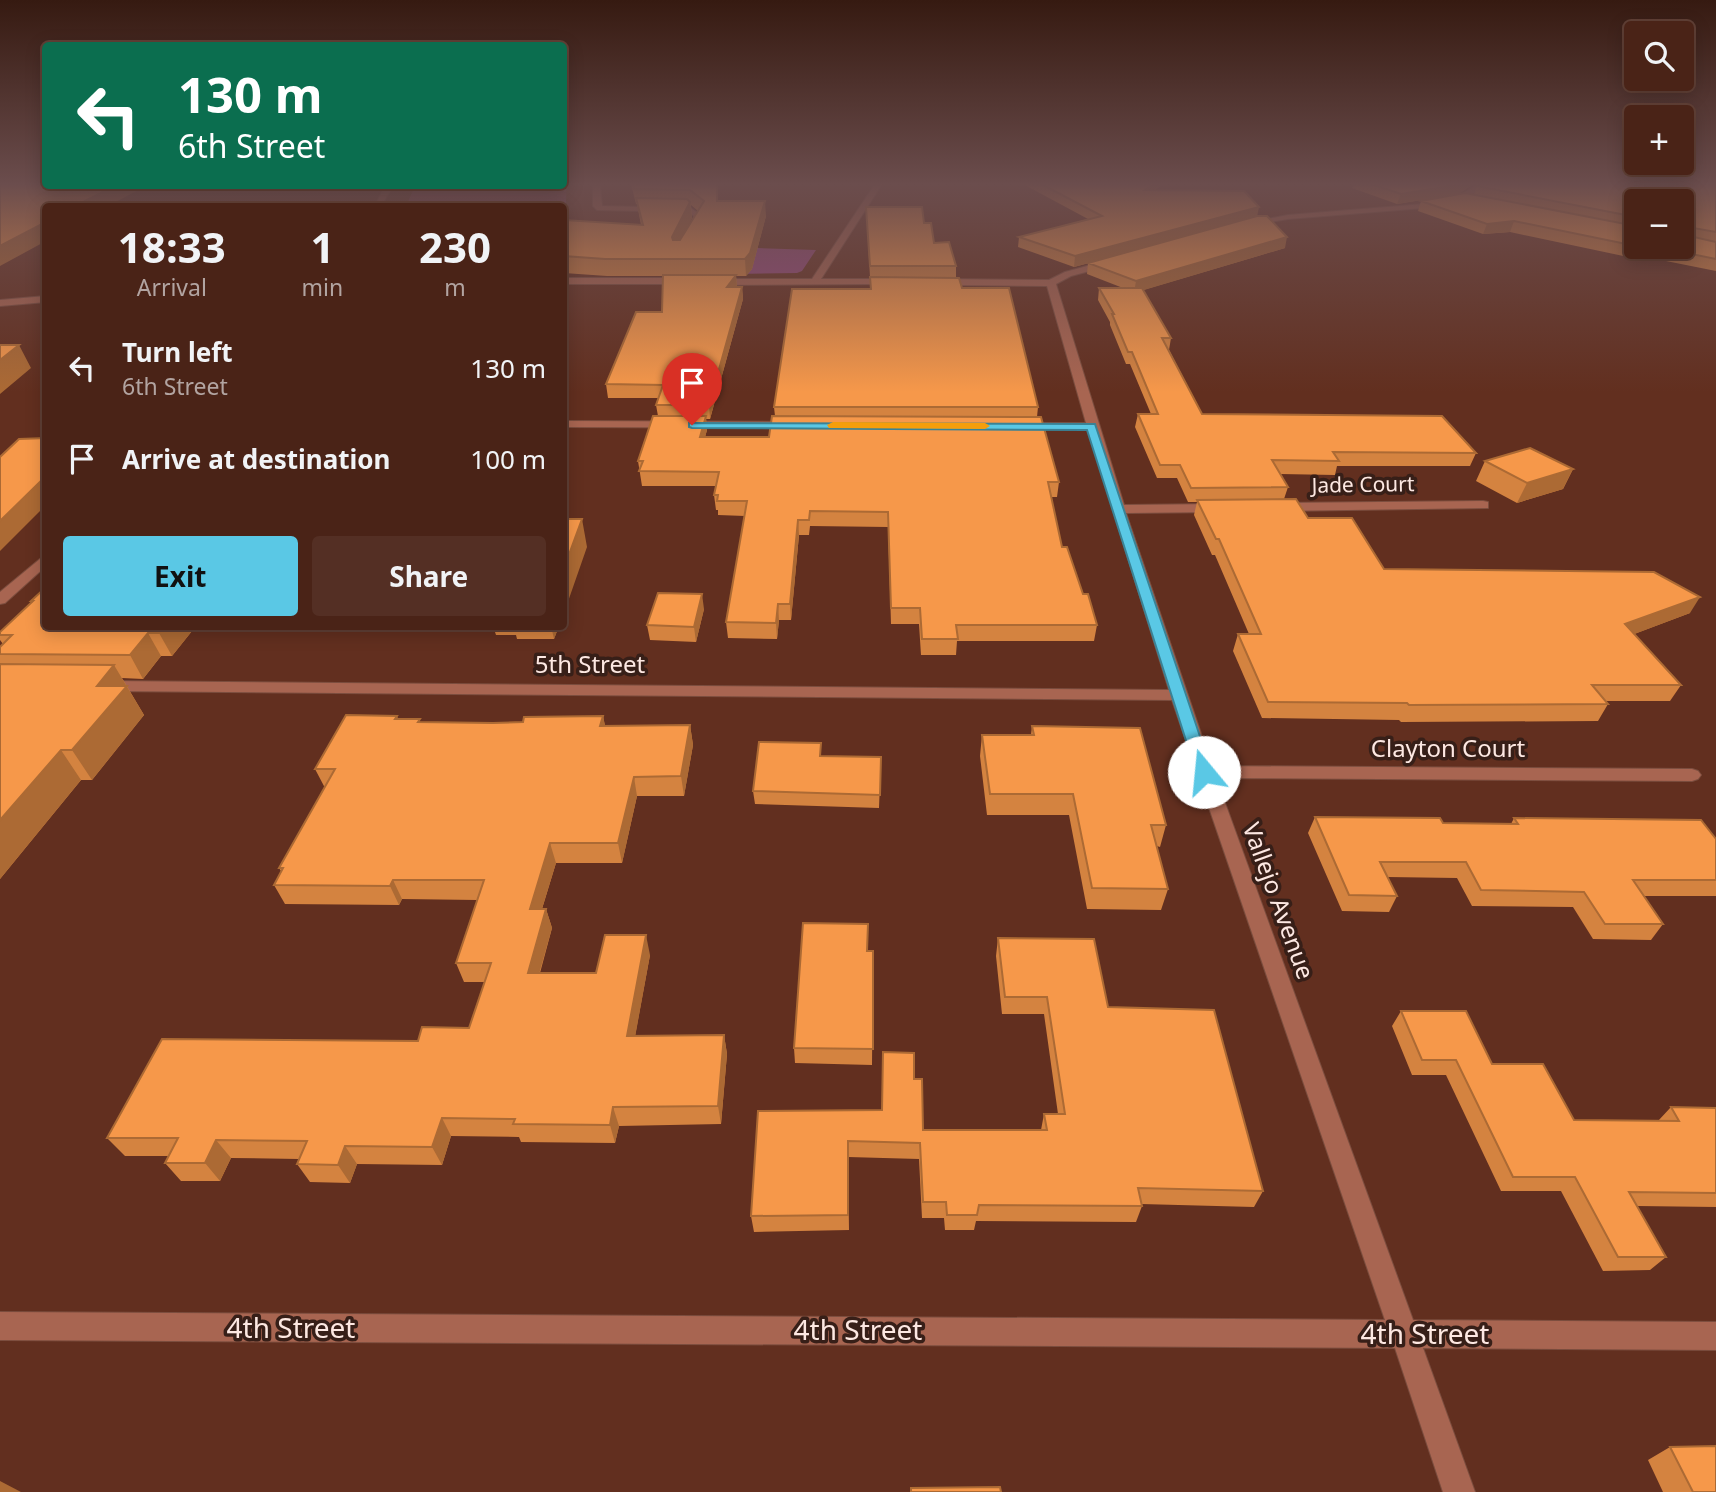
<!DOCTYPE html>
<meta charset="utf-8">
<style>
:root{--surface:#4a2317;--page:#542f24;--text:#f1f3f6;--muted:#b2a4a1;--line:#614036;--accent:#5ac8e5}
body{margin:0;font-family:"Noto Sans",sans-serif;background:var(--page);color:var(--text);height:100vh;display:flex;flex-direction:column;font-size:26px;white-space:nowrap}
*{box-sizing:border-box;margin:0}
p{font-size:23px;color:var(--muted)}
.icon{flex:none;width:38px;height:38px;fill:none;stroke:currentColor;stroke-width:2;stroke-linecap:round;stroke-linejoin:round}
.map{position:relative;flex:1;overflow:hidden}
.drawer{position:absolute;left:42px;top:203px;width:525px;height:427px;display:flex;flex-direction:column;background:var(--surface);border-radius:7px;box-shadow:0 4px 18px #0003,0 0 0 2px var(--line)}
.drawer>*{flex:none}
.top-card{position:absolute;left:42px;top:42px;width:525px;height:147px;border-radius:7px;box-shadow:0 4px 18px #0003,0 0 0 2px var(--line);background:#0b6e4f;color:#fff;overflow:hidden}
.fabs{position:absolute;left:1624px;top:21px;display:grid;gap:14px}
.fabs a{display:grid;place-items:center;width:70px;height:70px;border-radius:7px;background:var(--surface);box-shadow:0 4px 18px #0003,0 0 0 2px var(--line);font-size:35px}
.pin{position:absolute;display:grid;place-items:center;width:60px;height:60px;color:#fff;margin:-72px -30px;border-radius:50% 50% 50% 0;rotate:-45deg;box-shadow:0 0 7px #0007}
.pin .icon{rotate:45deg}
.me{position:absolute;width:77px;margin:-38px;rotate:343deg;stroke-linejoin:round;filter:drop-shadow(0 0 5px #0008)}
.turn{display:flex;align-items:center;gap:24px;height:147px;padding:0 21px;font-size:32px}
.turn .icon{width:91px;height:91px;stroke-width:2.5}
.turn b{display:block;font-size:49px;line-height:60px}
.eta{display:flex;justify-content:space-evenly;align-items:center;height:119px;text-align:center}
.eta b{font-size:42px;font-weight:700;line-height:49px}
.button{display:flex;gap:14px;margin-top:auto;padding:14px 21px}
.button a{flex:1;height:80px;border-radius:7px;background:var(--accent);color:#111;font-size:28px;font-weight:700;line-height:80px;text-align:center}
.button a+a{background:var(--page);color:var(--text)}
ul{padding:0;list-style:none}
li{display:flex;align-items:center;gap:21px;height:91px;padding:0 21px}
li div{flex:1}
li b{display:block;font-size:26px}
li em{font-style:normal}
.map>svg:first-child{display:block}
</style>
<div class="map">
<svg width="1716" height="1492" viewBox="0 0 1716 1492">
<rect width="100%" height="100%" fill="#622f1f"/>
<!-- green -->
<path fill="#934880" d="M564,184H567L565,218L564,206H406L415,186Z
M696,246L816,250L802,271L797,273L676,275Z"/>
<g fill="none" stroke-linecap="round" stroke-linejoin="round">
<defs>
<path id="minor" d="M593,184H600L602,206L691,208L703,217L690,235L686,233L695,217L689,212L597,210L593,206Z
M875,184H882L821,279H892L896,282L895,284L714,285L710,282L714,279H812Z
M1478,184H1486L1464,200L1424,208L1288,219L1247,226L1243,224L1288,215L1424,204L1459,196Z
M1109,260L1112,265L1071,276L1056,284L1124,505L1219,504L1226,508L1219,512L1126,513L1212,766L1692,769L1698,771L1701,775L1698,779L1692,781L1216,778L1413,1320L1716,1322V1350L1423,1348L1475,1492H1443L1395,1348L0,1340V1312L1385,1320L1172,700L105,691L97,686L105,681L1169,690L1088,429H1022L1016,426L1022,423H1086L1047,286L938,285L934,282L938,279L1049,280L1065,272Z
M564,278H686L690,281L686,284H564Z
M564,421L794,422L800,425L794,428L564,427Z
M1483,501L1488,502V508L1278,511L1271,507L1278,503Z"/>
<path id="tertiary" d="M385,186H393L381,206H375Z
M46,296V302L0,306V300Z
M46,554V566L5,603L0,604V592Z"/>
</defs>
<!-- minor casing -->
<use href="#minor" stroke="#7b4d3e" stroke-width="2"/>
<!-- tertiary casing -->
<use href="#tertiary" stroke="#7b4d3e" stroke-width="2"/>
<!-- minor -->
<use href="#minor" fill="#a86551" fill-rule="evenodd"/>
<!-- tertiary -->
<use href="#tertiary" fill="#a86551" fill-rule="evenodd"/>
</g>
<!-- wall -->
<path fill="#d48340" fill-rule="evenodd" d="M631,184H718V201L766,216L752,269L746,276H736L737,287H742L743,299L710,419H706L707,430L705,437H769L775,416L774,407L870,289V277L962,288L1038,407L1037,417L1059,482L1057,497H1051L1062,547L1097,625L1094,641H957L956,655H921L919,624H891L888,527L810,526L809,535H799L791,620H779L777,639L728,638L726,622L745,516L718,515V510H716L714,495L716,486H642L638,461L658,416L656,405L658,398H608L606,384L662,312L663,276H607L564,273V220L641,225L637,204H636ZM691,205L698,211L680,240L692,218Z
M1023,184H1163L1155,190L1257,216L1285,248L1143,290L1171,338L1169,350L1202,414L1476,453L1470,466H1337L1335,475L1280,474L1288,487L1284,499L1308,518L1384,569L1690,613L1634,634L1681,685L1670,701H1606L1608,704L1598,721L1401,722L1399,720L1262,718L1233,651L1238,634H1249L1215,555H1212L1194,515L1197,502H1188L1177,478H1157L1135,427L1138,414H1151L1130,364H1126L1110,325V322L1098,300L1099,288H1123L1087,274L1088,263L1166,242L1074,267L1018,247L1019,237L1088,219Z
M1354,184H1474L1458,194L1397,204L1352,188Z
M1716,184V271L1651,258L1647,261L1510,232L1483,234L1418,211L1421,201L1474,194L1477,186ZM1636,201L1682,247H1636Z
M866,207L924,223L934,243L956,266V277H870Z
M1485,461L1573,469L1563,489L1517,503L1476,481Z
M31,601L196,626L172,656H161L143,679L122,678L144,715L92,780H81L0,879V647L3,644L0,640V632L31,603Z
M704,609L696,642L650,640L647,625Z
M493,626H559L554,639H517L516,635H496Z
M397,716L398,719L421,722L493,723L523,722L603,716L605,726L690,725L693,745L684,796H637L622,863H556L542,909H546L552,928L540,973H596L650,955L635,1036L724,1035L727,1054L721,1124L619,1126L615,1143L521,1142L519,1137L451,1136L442,1165L357,1164L350,1183L310,1182L297,1164L299,1159L231,1158L220,1181H181L165,1163L169,1156H125L107,1138L418,1041L469,1028L485,982H464L456,963L477,900L402,899L399,905L285,904L274,885L281,871L279,868L325,788L315,769Z
M1032,726L1166,825L1160,847L1157,846L1168,889L1161,910L1087,909L1069,815H987L980,756L982,735H1031Z
M822,756L881,757L879,808L755,804L753,791Z
M1315,817L1443,823L1511,824L1514,818L1716,839V896H1644L1663,924L1651,940L1593,939L1573,907L1472,906L1457,878L1387,877L1397,896L1389,912L1342,911L1308,833Z
M998,938L1108,1007L1263,1191L1254,1207L1141,1204L1142,1206L1136,1222L976,1221L974,1230H945L944,1218H922L919,1159L848,1157L849,1230L754,1232L751,1216L882,1110L914,1079L923,1130H1041L1044,1114H1058L1044,1014H1002L996,956Z
M867,951H873L872,1065L795,1063L794,1048Z
M1401,1011L1492,1064L1574,1120L1658,1121L1671,1107L1716,1108V1207L1637,1206L1666,1257L1650,1270L1603,1271L1561,1191H1501L1446,1075H1412L1392,1026Z
M1670,1447L1716,1492H1663L1648,1460Z"/>
<!-- shaded-wall -->
<path fill="#ac6a34" d="M1154,184H1163L1143,200L1145,190Z
M1462,184H1474L1458,194L1397,204L1401,194Z
M115,186H146L108,206H75Z
M765,201L766,216L752,269L746,276L745,259Z
M690,202L692,218L674,253L672,237Z
M1259,207L1257,217L1074,267L1075,256Z
M1514,221L1510,232L1483,234L1487,224Z
M46,222V241L0,266V246Z
M1287,237L1285,248L1134,293L1136,281Z
M1656,247L1651,258L1647,261L1652,249Z
M736,275L737,287H727Z
M742,287L743,299L710,419L709,405Z
M19,345L31,368L0,394V360Z
M706,416L707,430L701,451L700,437Z
M1573,469L1563,489L1517,503L1527,483Z
M46,476V505L0,551V521Z
M582,519L587,547L564,613V568Z
M798,520L799,535L791,620L790,604Z
M702,594L704,609L696,642L694,627Z
M1700,597L1690,613L1616,641L1625,624Z
M778,604L779,620L777,639L776,623Z
M165,626H196L172,656L159,633Z
M551,626H559L554,639Z
M148,633L161,656L143,679L130,655Z
M114,665L144,715L92,780L72,750L97,686Z
M603,716L607,735L600,726Z
M690,725L693,745L684,796L681,776Z
M61,750L81,780L0,879V820Z
M634,777L637,796L622,863L618,843Z
M550,843L556,863L536,928L530,909Z
M393,880L402,899L399,905L390,886Z
M546,909L552,928L534,992L528,973Z
M646,935L650,955L632,1054L627,1036Z
M724,1035L727,1054L721,1124L718,1106Z
M613,1107L619,1126L615,1143L610,1125Z
M442,1118L451,1136L442,1165L432,1147Z
M216,1140L231,1158L220,1181L205,1163Z
M345,1146L357,1164L350,1183L338,1165Z
M0,1481L21,1492H0Z"/>
<!-- building -->
<path fill="#f6984a" stroke="#ac6a34" stroke-width="2" d="M0,184H46V186H115L75,206H46V222L0,246Z
M633,184H717V201H765L750,253L745,259H605L564,256V220L643,225L636,198L687,199L690,202L672,237L673,240H680L704,201L690,190L634,189Z
M1041,184H1154L1145,190L1244,191L1259,207L1075,256L1019,237L1102,216Z
M1371,184H1462L1401,194Z
M1480,184H1716V232L1688,227L1685,229V235L1716,242V259L1657,247H1682V201H1636V217L1477,186Z
M1465,193L1636,226V246L1514,221L1487,224L1421,201Z
M866,207H922L924,223H931L934,243L949,242L956,266H870Z
M1257,216H1267L1287,237L1136,281L1088,263Z
M1639,247H1656L1652,249Z
M663,275H736L727,287H742L709,405H656L663,385L606,384L636,312H662Z
M870,277L959,278L962,288H1009L1038,407H774L792,289H871Z
M1099,288H1142L1171,338H1162L1202,414L1442,416L1476,453L1333,452L1339,461L1272,460L1288,487L1191,488L1180,465H1160L1138,414H1158L1132,352H1128L1112,314H1114Z
M0,345H19L0,360Z
M653,416H706L700,437H769L772,416L1041,417L1059,482H1048L1062,547H1067L1083,594H1088L1097,625H956L958,639H922L920,608H891L888,512L810,511L809,520H798L790,604H778L776,623L726,622L747,501H717L718,495H714L719,472L639,471L643,461H638Z
M46,438V476L0,521V457L19,439Z
M1530,448L1573,469L1527,483L1485,461Z
M1296,499L1308,518H1352L1384,569L1654,572L1700,597L1625,624L1681,685H1592L1608,704L1409,705L1407,703L1268,702L1238,634H1261L1219,539H1216L1197,500Z
M564,519H582L564,568Z
M46,587V626H165L159,633H148L130,655L0,654V647L12,635H0V632L33,601H31Z
M658,593L702,594L694,627L647,625Z
M0,664L114,665L97,686H127L72,750H61L0,820Z
M346,715L397,716L395,719H420L418,722L493,723L523,722L524,717L603,716L600,726L690,725L681,776L634,777L618,843H550L530,909H546L528,973H596L605,935H646L627,1036L724,1035L718,1106L613,1107L610,1125L513,1124L515,1119L442,1118L432,1147L345,1146L338,1165L297,1164L307,1141L216,1140L205,1163H165L178,1138H107L162,1039L418,1041L422,1027L469,1028L491,963H456L484,880H393L390,886L274,885L283,868H279L335,769H315Z
M1032,726L1140,728L1166,825H1151L1168,889L1092,888L1073,794H990L982,735H1034Z
M759,742L821,743L820,756L881,757L880,795L753,791Z
M1315,817L1440,818L1443,823L1518,824L1514,818L1701,820L1716,839V880H1633L1663,924H1605L1584,892L1481,890L1466,862H1380L1397,896L1349,895Z
M803,923L868,924L867,951H873V1049L794,1048Z
M998,938L1094,939L1108,1007L1214,1010L1263,1191L1138,1188L1142,1206L979,1205L977,1215H947L946,1202H923L920,1143L848,1141V1215L751,1216L758,1111L882,1110L883,1052L914,1053V1079H922L923,1130H1047L1044,1114H1065L1047,997H1005Z
M1401,1011H1466L1492,1064H1543L1574,1120L1679,1121L1671,1107L1716,1108V1193L1629,1192L1666,1257H1618L1575,1177H1513L1456,1060H1422Z
M1716,1446V1492H1693L1670,1447Z
M1000,1487L1001,1492H911V1488Z"/>
<!-- sky -->
<linearGradient id="sky" x2="0" y2="1"><stop stop-color="#361a11"/><stop offset="0.47" stop-color="#6b4d4d"/><stop offset="1" stop-color="#6b4d4d" stop-opacity="0"/></linearGradient>
<rect width="1716" height="392" fill="url(#sky)"/>
<!-- route -->
<path fill="#5ac8e5" stroke="#3a8295" stroke-width="2" d="M689,423L1095,424L1212,772L1210,776H1198L1196,772L1087,430L692,428L689,427Z"/>
<!-- slow -->
<path fill="#f59e0b" d="M833,422L985,423L990,426L985,429L829,428L827,425Z"/>
<g text-anchor="middle" stroke-width="7" stroke-linejoin="round" paint-order="stroke">
<!-- far-street labels -->
<g font-size="21" fill="#fde8e2" stroke="#371f18">
<text transform="translate(1363 485) rotate(-1)" y="7">Jade Court</text>
</g>
<!-- street labels -->
<g font-size="24" fill="#fde8e2" stroke="#371f18">
<text x="590" y="673">5th Street</text>
<text x="1448" y="757">Clayton Court</text>
<text transform="translate(1278 901) rotate(70)" y="8">Vallejo Avenue</text>
</g>
<!-- near-street labels -->
<g font-size="28" fill="#fde8e2" stroke="#371f18">
<text x="291" y="1338">4th Street</text>
<text x="858" y="1340">4th Street</text>
<text x="1425" y="1344">4th Street</text>
</g>
</g>
</svg>
<div class="fabs">
<a><svg class="icon" aria-label="search" viewBox="0 0 24 24"><circle cx="10" cy="10" r="6"/><path d="M15 15l6 6"/></svg></a>
<a>+</a>
<a>−</a>
</div>
<div class="pin" style="left:692px;top:425px;background:#d93025"><svg class="icon" aria-label="arrive" viewBox="0 0 24 24"><path d="M6 21V4h12l-3 4 3 4H6"/></svg></div>
<svg class="me" style="left:1204px;top:772px" viewBox="-20 -20 40 40"><circle r="19" fill="#fff"/><path d="M0-13L10 11 0 6-10 11z" fill="#5ac8e5"/></svg>
<div class="top-card">
<div class="turn"><svg class="icon" aria-label="left" viewBox="0 0 24 24"><path d="M17 20v-9H6M10 6l-5 5 5 5"/></svg><div><b>130 m</b>6th Street</div></div>
</div>
<section class="drawer">
<div class="eta">
<div><b>18:33</b><p>Arrival</p></div>
<div><b>1</b><p>min</p></div>
<div><b>230</b><p>m</p></div>
</div>
<ul>
<li><svg class="icon" aria-label="left" viewBox="0 0 24 24"><path d="M17 20v-9H6M10 6l-5 5 5 5"/></svg><div><b>Turn left</b><p>6th Street</p></div><em>130 m</em></li>
<li><svg class="icon" aria-label="arrive" viewBox="0 0 24 24"><path d="M6 21V4h12l-3 4 3 4H6"/></svg><div><b>Arrive at destination</b></div><em>100 m</em></li>
</ul>
<div class="button"><a>Exit</a><a>Share</a></div>
</section>
</div>
